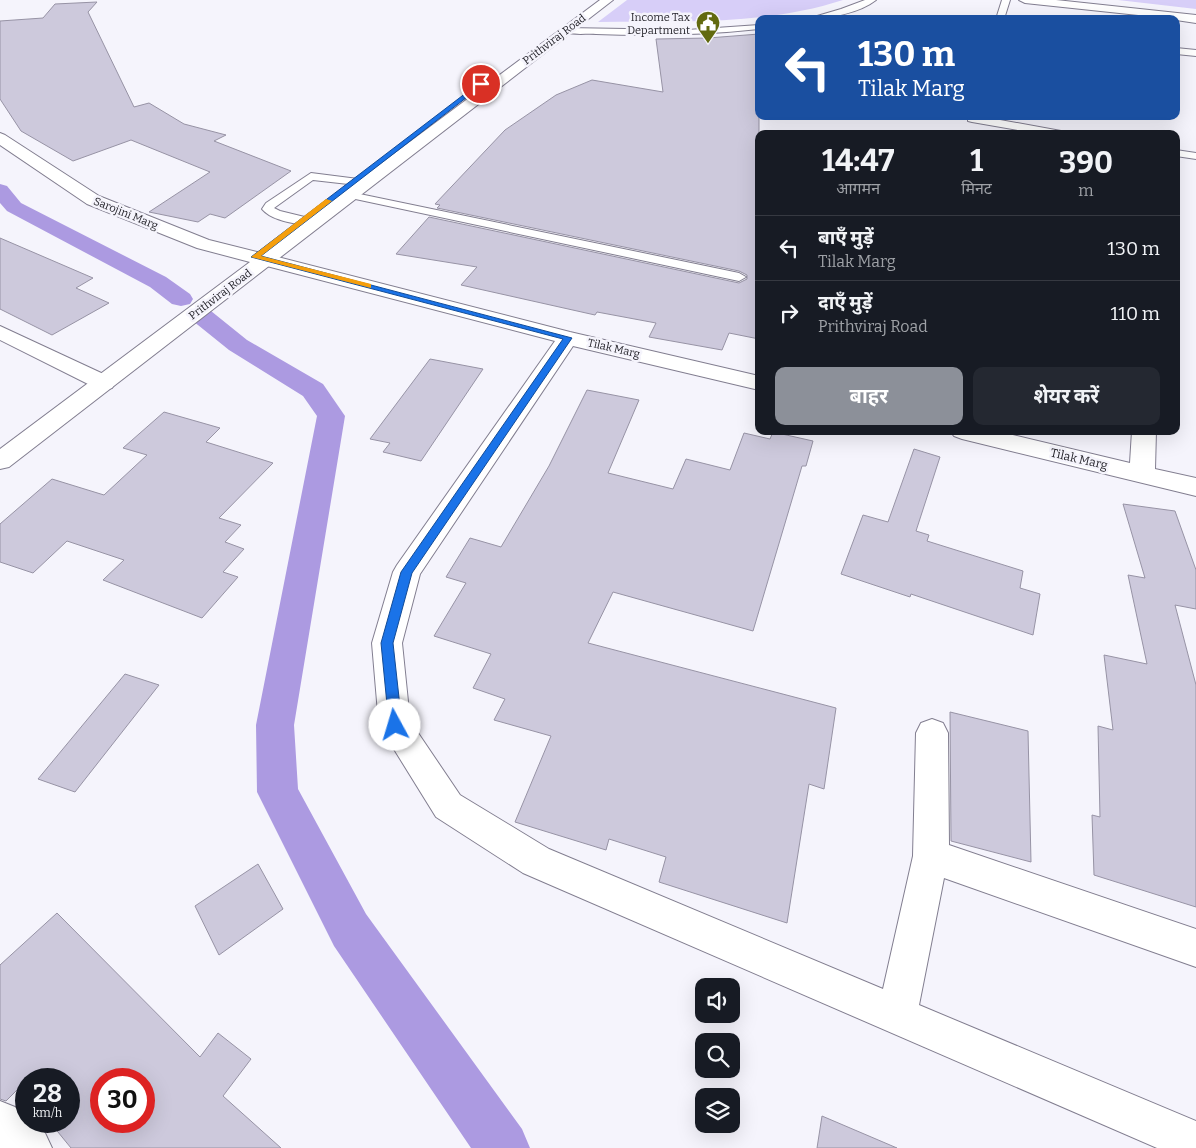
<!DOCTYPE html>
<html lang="hi">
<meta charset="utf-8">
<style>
:root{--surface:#171b24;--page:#242831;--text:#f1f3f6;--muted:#9ea1a6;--line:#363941;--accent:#8c9099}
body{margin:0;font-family:Bitter,"Noto Sans Devanagari",serif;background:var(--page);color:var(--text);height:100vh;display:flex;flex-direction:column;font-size:19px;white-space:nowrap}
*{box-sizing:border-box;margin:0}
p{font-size:16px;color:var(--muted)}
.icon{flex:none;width:28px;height:28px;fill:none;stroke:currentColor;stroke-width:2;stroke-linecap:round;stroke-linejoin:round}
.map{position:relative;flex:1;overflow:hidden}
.details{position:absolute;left:755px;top:130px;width:425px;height:305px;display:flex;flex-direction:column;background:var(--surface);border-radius:10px;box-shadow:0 5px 20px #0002}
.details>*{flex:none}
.banner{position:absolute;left:755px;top:15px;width:425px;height:105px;border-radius:10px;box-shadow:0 5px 20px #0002;background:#1a4fa0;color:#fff;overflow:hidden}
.buttons{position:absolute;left:695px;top:978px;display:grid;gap:10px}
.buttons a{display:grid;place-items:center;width:45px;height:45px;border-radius:10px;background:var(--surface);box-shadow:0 5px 20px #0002;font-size:25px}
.speed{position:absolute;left:15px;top:1068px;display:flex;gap:10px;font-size:25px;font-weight:700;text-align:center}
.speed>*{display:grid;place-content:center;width:65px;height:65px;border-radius:50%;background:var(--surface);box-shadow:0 5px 20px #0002;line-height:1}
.speed small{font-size:12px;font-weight:400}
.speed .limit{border:8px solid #d22;background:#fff;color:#111}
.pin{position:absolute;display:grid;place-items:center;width:42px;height:42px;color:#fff;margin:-21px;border:2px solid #fff;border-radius:50%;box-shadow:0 1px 5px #0007}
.me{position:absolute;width:55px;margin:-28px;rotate:354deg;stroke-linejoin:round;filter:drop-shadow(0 0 4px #0008)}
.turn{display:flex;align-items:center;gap:18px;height:105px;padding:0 20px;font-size:22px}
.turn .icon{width:65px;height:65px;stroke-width:2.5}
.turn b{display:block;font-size:35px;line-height:42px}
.eta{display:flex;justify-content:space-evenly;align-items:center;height:85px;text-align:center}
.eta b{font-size:30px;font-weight:700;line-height:35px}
.action{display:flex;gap:10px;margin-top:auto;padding:10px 20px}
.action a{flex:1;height:58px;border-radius:10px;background:var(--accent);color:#fff;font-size:20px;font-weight:700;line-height:58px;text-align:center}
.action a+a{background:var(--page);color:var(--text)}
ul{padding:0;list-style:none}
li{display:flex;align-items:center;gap:15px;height:65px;padding:0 20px;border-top:1px solid var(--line)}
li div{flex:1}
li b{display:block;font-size:19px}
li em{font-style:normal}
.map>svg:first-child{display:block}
</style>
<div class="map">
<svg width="1196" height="1148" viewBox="0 0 1196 1148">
<rect width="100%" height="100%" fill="#f5f4fc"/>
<!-- green -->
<path fill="#d7cef8" d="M627,0H843C762,26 682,21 598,22Z
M1118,0H1196V9Z"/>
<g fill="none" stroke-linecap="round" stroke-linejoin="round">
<!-- canal -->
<path fill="#ac9ae1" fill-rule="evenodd" d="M0,184L7,186L21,203L166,277L190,294L193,299L190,304L181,306L172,304L150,287L7,211L0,203Z
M202,309L211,311L247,340L323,384L345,416L294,725L298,789L366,914L522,1129L530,1148H471L334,946L257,792L256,725L317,416L303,396L229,350L193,321L190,316L193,311Z"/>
</g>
<!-- building -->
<path fill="#cdc9dc" stroke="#9793a5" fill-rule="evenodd" d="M97,2L88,12L134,107L149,103L184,124L226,135L214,141L291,171L225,218L210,214L198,222L149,212L210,172L131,140L73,161L21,131L0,99V21L43,18L55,4Z
M759,34V339L729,333L722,350L649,337L656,323L597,312L595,315L461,285L477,267L396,254L429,217L739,283L747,279V275L739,271L437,208L440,205L435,204L505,130L556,95L592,80L663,92L656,39L708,38Z
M0,238L93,278L76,288L109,303L52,335L0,309Z
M430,359L483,369L421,461L383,452L390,443L370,439Z
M587,390L639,400L608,473L673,489L686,459L730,470L744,433L770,439L773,432L813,441L806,466H802L753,631L613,592L588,643L836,708L824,789L809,784L787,923L659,882L666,857L609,839L606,850L515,822L551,736L494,720L505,699L473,688L491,654L434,636L466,583L446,577L470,538L501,547L549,466Z
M164,412L220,428L206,442L273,463L219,518L241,525L225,542L244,549L223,572L238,577L202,618L103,580L124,560L67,541L33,573L0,562V524L52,479L104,495L147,455L123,448Z
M914,449L940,457L916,531L929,535L927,541L1023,571L1020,588L1040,594L1033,635L911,594L910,597L841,574L863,515L888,522Z
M1123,504L1175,511L1196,570V609L1175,605L1196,685V907L1094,875L1092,815L1100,817L1098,726L1113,730L1104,655L1147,664L1128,575L1145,578Z
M125,674L159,685L75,792L38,779Z
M950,712L1028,731L1031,862L951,841Z
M258,864L283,909L219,955L195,906Z
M57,913L200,1057L218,1033L251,1059L223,1096L281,1148H71L49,1121H69V1079H26V1095L20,1087L6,1101L0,1099V965ZM101,1079H144V1121H101Z
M822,1116L897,1148H817Z"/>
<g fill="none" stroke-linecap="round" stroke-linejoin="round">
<defs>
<path id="lane" d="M865,0H876C860,13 827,19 807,19L841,9Z
M1002,0H1010L1004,19H996Z
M759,25V29C704,35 650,36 596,34C586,33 569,36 562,30L566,28L687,30Z
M1176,48L1196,50V56L1176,54Z
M968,116H978L1061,131L1066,134H1041L972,122L968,121Z
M1176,150L1196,153V159L1176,156Z
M311,173L366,180L372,183L366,186L313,180L274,208L280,211L317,220L319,223L317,226L313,227C297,223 273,222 262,209L266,203Z
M350,192L739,273L746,277L739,281L346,197L344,195L346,193Z"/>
<path id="street" d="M266,254L570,332L759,376V390L573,346L420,574L402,643L410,721L460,795L549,849L883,989L913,856L916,733L921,723L932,719L943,723L948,733L949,845L1196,929V967L944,878L919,1005L1196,1121V1148H1157L523,873L436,817L379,725L372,643L393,572L397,565L555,341L259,264L257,260L259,256Z
M0,326L112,378L115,383L112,388L104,390L96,388L0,340Z
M950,431H996L1130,463L1132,431H1156L1155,469L1196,478V496L962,439L954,436Z
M0,1101L15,1107L26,1116V1121H32L45,1133L52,1148H0Z"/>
<path id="secondary" d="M600,0H613L9,467L0,469V449L250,262L197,248L87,204L0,145V133L5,135L99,196L209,240L261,253Z
M1019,0H1056L1196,15V23L1176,20V19L1025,3Z"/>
</defs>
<!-- lane casing -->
<use href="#lane" stroke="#827e90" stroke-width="2"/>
<!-- street casing -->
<use href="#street" stroke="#827e90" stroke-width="2"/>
<!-- secondary casing -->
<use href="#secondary" stroke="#827e90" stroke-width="2"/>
<!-- lane -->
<use href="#lane" fill="#fff" fill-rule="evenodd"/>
<!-- street -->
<use href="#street" fill="#fff" fill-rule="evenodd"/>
<!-- secondary -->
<use href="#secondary" fill="#fff" fill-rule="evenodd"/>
</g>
<!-- route -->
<path fill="#1a73e8" stroke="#114b97" d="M479,83L484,84L261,256L572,338L412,573L393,643L402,725L400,729L395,731L391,729L389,725L381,643L401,572L563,339L251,257Z"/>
<!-- slow -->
<path fill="#f59e0b" d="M326,199L332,201L261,256L371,284V288L251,257Z"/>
<!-- icons -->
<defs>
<symbol id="civic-pin" viewBox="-11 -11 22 30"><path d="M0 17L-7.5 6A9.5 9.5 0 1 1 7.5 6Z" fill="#626a0f" stroke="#f5f4fc"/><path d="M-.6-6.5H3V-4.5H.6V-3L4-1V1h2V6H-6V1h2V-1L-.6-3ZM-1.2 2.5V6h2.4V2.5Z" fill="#fff"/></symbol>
</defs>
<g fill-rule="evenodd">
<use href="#civic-pin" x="694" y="9" width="28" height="38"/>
</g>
<g text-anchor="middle" stroke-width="5" stroke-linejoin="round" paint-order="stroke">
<!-- far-poi labels -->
<g font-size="11" fill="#26252c" stroke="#f5f4fc" text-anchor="end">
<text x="690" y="21">Income Tax<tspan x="690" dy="13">Department</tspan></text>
</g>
<!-- far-street labels -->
<g font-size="11" fill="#26252c" stroke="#f5f4fc">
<text transform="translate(554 39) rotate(-37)" y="4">Prithviraj Road</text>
<text transform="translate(126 213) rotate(22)" y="4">Sarojini Marg</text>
<text transform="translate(220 294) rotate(-37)" y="4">Prithviraj Road</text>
<text transform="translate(614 348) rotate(13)" y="4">Tilak Marg</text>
</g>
<!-- street labels -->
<g font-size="12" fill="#26252c" stroke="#f5f4fc">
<text transform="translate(1079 459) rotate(13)" y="4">Tilak Marg</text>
</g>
</g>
</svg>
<div class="buttons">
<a><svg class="icon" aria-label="sound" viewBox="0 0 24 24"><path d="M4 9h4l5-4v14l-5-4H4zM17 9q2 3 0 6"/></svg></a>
<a><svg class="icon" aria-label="search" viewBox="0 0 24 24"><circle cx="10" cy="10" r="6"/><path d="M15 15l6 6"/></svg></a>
<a><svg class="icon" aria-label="layers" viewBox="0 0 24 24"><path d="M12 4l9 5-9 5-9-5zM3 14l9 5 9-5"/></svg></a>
</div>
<div class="speed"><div>28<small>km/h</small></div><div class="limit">30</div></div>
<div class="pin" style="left:481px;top:84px;background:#d93025"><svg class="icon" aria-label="arrive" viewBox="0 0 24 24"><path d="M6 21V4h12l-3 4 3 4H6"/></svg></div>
<svg class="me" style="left:395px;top:725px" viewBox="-20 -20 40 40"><circle r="19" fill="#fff"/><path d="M0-13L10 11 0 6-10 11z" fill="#1a73e8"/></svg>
<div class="banner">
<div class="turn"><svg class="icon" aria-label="left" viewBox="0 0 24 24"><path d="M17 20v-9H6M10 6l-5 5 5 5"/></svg><div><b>130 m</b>Tilak Marg</div></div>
</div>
<section class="details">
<div class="eta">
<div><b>14:47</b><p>आगमन</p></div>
<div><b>1</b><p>मिनट</p></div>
<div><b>390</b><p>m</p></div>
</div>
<ul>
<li><svg class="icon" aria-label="left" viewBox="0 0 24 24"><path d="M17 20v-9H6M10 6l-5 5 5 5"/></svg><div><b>बाएँ मुड़ें</b><p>Tilak Marg</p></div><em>130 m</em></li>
<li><svg class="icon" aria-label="right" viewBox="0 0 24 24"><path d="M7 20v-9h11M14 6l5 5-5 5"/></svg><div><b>दाएँ मुड़ें</b><p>Prithviraj Road</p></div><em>110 m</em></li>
</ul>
<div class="action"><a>बाहर</a><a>शेयर करें</a></div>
</section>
</div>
